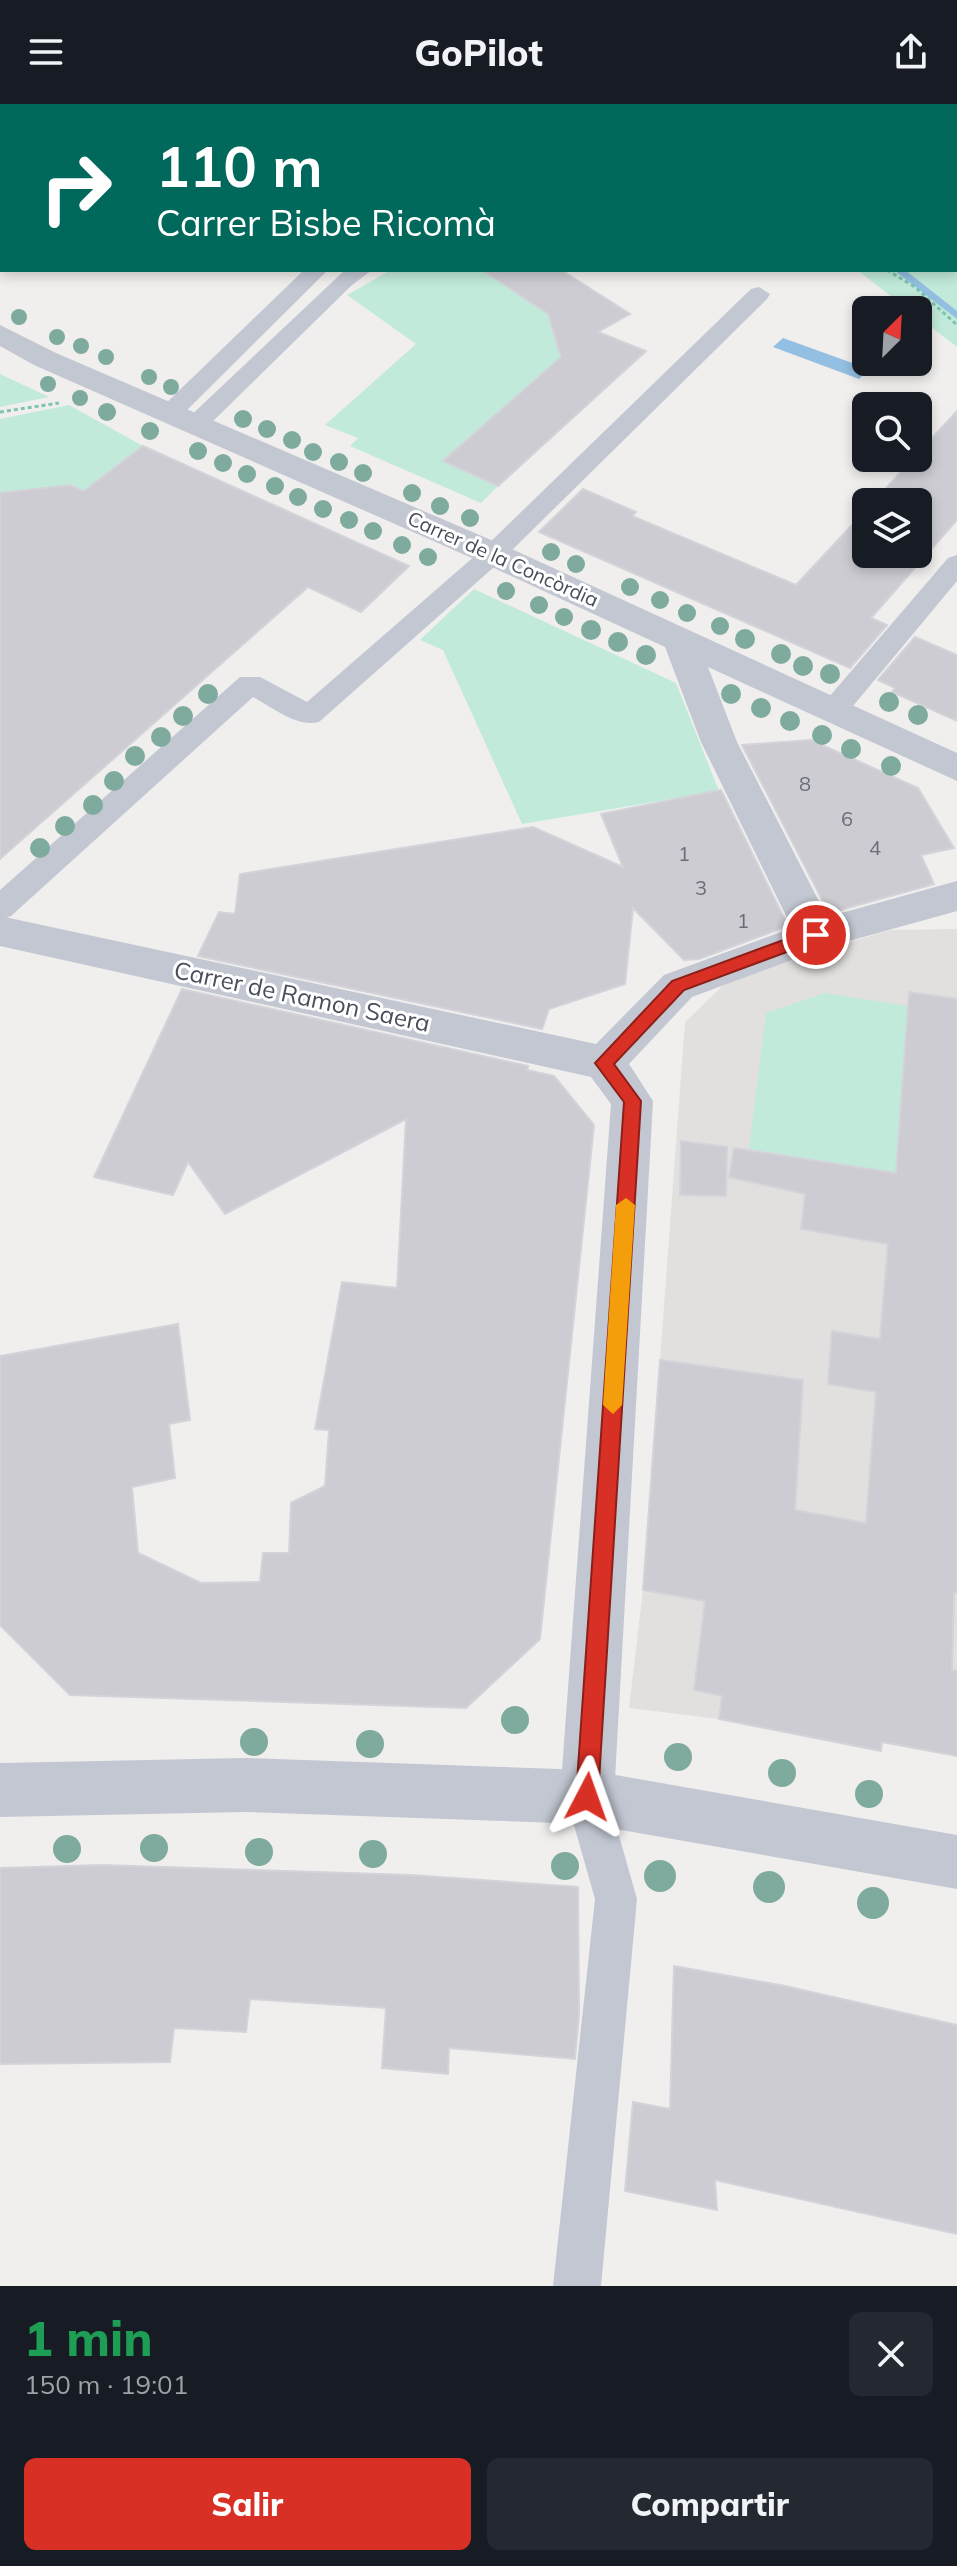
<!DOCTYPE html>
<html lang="es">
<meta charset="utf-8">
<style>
:root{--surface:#171b24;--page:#242831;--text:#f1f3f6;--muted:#9ea1a6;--accent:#d93025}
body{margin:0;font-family:Mulish,sans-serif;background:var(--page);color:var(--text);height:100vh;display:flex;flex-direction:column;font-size:30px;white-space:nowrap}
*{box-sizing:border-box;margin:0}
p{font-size:26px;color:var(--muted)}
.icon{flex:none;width:44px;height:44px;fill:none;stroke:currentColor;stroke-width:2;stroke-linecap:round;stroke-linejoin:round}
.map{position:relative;height:2182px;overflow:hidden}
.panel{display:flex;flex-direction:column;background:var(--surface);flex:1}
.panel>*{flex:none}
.top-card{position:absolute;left:0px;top:0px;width:958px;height:168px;box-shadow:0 4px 12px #0003;background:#00695c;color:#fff;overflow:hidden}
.needle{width:52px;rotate:24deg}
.tools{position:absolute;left:852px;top:192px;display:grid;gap:16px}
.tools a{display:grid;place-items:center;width:80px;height:80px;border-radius:12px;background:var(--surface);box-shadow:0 4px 12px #0003;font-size:40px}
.pin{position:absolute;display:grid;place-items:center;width:68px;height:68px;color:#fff;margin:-34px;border:4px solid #fff;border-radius:50%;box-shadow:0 2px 8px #0007}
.me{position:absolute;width:88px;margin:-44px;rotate:4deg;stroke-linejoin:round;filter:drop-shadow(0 0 6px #0008)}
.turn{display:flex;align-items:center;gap:28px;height:168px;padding:0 24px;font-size:36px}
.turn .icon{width:104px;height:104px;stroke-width:2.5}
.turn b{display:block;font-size:56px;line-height:68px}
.round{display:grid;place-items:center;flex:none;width:84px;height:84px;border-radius:12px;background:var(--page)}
.summary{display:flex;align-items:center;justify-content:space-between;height:136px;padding:0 24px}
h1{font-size:48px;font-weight:800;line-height:60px;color:#1e9e55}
.action{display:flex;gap:16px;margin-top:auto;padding:16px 24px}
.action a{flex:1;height:92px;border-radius:12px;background:var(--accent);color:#fff;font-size:32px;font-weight:800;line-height:92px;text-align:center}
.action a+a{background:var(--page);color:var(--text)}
header{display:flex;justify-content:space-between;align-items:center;height:104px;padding:0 24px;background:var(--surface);font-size:36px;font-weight:800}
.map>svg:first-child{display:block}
</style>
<header><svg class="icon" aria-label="menu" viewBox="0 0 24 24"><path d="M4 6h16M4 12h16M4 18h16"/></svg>GoPilot<svg class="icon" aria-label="share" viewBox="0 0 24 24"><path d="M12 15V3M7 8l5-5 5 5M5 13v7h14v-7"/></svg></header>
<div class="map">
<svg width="957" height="2182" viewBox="0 0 957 2182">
<rect width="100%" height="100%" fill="#f0efee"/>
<!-- education -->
<path fill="#e1e0df" d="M957,825V1652L883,1638L881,1647L719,1615L629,1604L643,1486L685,918L733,872L891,826Z"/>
<!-- green -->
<path fill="#c1eada" d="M0,0H262L264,2H2L0,71Z
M957,156V243L918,213V206H909L857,166H956Z
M391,166H482L548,210L561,253L444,357L498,382L481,399L350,342L358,334L325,321L416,240L347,191Z
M0,270L49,293L0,303Z
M69,301L143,342L84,387L70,381L0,389V315Z
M474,485L676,579L719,687L522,720L443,546L420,536Z
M825,889L908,902L896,1069L749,1045L766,909Z"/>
<!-- water -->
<path fill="#93bfe2" d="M783,234L869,265L859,275L773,243Z"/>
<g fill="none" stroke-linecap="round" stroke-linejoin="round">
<!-- stream -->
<path fill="#93bfe2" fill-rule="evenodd" d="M894,166H905L957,207V215Z"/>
</g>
<!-- building -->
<path fill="#ccccd2" stroke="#d3d3d9" stroke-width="2" d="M482,166H561L630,210L598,228L646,247L498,382L443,357L561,253L548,210Z
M957,307V416L871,514L887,521L850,564L539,428L583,385L636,408L632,412L796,481L866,406V450H918V398H873L914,354H918V349Z
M143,342L409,462L361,508L308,483L0,755V389L70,381L84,387Z
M915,533L957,551V617L892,588L895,584L878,576Z
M811,636L918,684L954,744L921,751L934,780L829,809L742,641Z
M721,686L788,822L699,855L684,856L633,804L625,880L549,905L542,925L198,852L219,808L235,810L240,770L533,723L623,763L601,710Z
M182,885L528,962L527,966L554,972L594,1021L540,1535L466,1604L70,1591L0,1521V1252L178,1220L190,1316L169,1320L175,1374L132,1383L138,1449L201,1479L260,1478L263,1449H289L291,1399L325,1382L329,1326L315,1325L342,1178L397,1184L406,1015L225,1110L188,1058L173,1091L94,1073Z
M909,888L957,895V1489H954L952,1566L957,1567V1652L882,1638L881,1647L719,1615L722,1592L694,1586L705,1497L643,1486L660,1256L803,1276L795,1406L866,1419L876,1288L828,1280L832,1227L880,1235L888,1140L801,1125L805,1090L729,1073L734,1044L896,1069Z
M681,1037L727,1043L726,1092L680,1091Z
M102,1761L411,1771L578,1783L579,1910L575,1955L449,1944L448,1970L382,1964L386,1904L250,1895L246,1928L174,1924L170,1958L0,1960V1764Z
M674,1862L785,1882L957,1921V2130L715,2076L717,2106L625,2087L633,1998L670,2005Z"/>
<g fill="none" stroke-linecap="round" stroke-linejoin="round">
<!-- path -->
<path stroke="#7dc4b1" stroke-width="3" stroke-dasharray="4 3" stroke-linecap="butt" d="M857,0L865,2
M840,2L844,0
M887,166L915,183L957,221
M0,308L59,299"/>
<!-- pedestrian -->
<path fill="#c3c7d2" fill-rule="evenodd" d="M304,166H328L178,315H160L157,310L160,305Z
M345,166H372L352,181L204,326H186L183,321L186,316Z
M759,183L770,190L767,195L502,456L319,618C297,624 272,603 253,593L11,812L0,816V786L240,573H260L307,598L484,444L751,185Z
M957,451V477L843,614L833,617L823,614L819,607L823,600L948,454Z
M587,1672L602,1678L608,1693L637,1795L601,2182H553L595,1795L566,1693L572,1678Z"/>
<!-- minor -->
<path fill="#c3c7d2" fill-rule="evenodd" d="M0,221L56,249L505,442L957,649V677L708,563L737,638L827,813L957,777V807L824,844L692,893L629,960L653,997L614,1693L606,1712L587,1720L568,1712L560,1693L611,1000L591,973L0,842V812L596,940L664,871L792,824L701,638L665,543L481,458L34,261L0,242Z"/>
<!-- tertiary -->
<path fill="#c3c7d2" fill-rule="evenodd" d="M246,1654L587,1666L957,1731V1785L587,1720L246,1708L0,1713V1659Z"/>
</g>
<!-- trees -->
<g fill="#7eab9e">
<circle cx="19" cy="213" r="8"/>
<circle cx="57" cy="233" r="8"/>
<circle cx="81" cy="242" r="8"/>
<circle cx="106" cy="253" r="8"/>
<circle cx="149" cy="273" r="8"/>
<circle cx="48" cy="280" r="8"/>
<circle cx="171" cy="283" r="8"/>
<circle cx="80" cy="294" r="8"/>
<circle cx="107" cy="308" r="9"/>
<circle cx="243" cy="315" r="9"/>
<circle cx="267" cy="325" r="9"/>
<circle cx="150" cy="327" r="9"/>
<circle cx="292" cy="336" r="9"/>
<circle cx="198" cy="347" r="9"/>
<circle cx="313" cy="348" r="9"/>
<circle cx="339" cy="358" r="9"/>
<circle cx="223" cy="359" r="9"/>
<circle cx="363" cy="369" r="9"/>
<circle cx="247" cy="370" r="9"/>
<circle cx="275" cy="382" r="9"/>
<circle cx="412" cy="389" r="9"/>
<circle cx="298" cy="393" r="9"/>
<circle cx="440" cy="402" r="9"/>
<circle cx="323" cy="405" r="9"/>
<circle cx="470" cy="414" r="9"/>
<circle cx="349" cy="416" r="9"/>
<circle cx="373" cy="427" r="9"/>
<circle cx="402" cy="441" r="9"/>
<circle cx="551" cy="448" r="9"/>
<circle cx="428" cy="453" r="9"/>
<circle cx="576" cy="460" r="9"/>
<circle cx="630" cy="483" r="9"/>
<circle cx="506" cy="487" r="9"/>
<circle cx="660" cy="496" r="9"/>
<circle cx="539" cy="501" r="9"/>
<circle cx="687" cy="509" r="9"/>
<circle cx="564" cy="513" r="9"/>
<circle cx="720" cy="522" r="9"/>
<circle cx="591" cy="526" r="10"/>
<circle cx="745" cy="535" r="10"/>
<circle cx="618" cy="538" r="10"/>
<circle cx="781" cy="550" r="10"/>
<circle cx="646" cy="551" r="10"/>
<circle cx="803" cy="562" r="10"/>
<circle cx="830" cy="570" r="10"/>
<circle cx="208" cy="590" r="10"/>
<circle cx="731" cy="590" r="10"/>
<circle cx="889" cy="598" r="10"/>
<circle cx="761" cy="604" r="10"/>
<circle cx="918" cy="611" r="10"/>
<circle cx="183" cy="612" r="10"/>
<circle cx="790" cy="617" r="10"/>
<circle cx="822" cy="631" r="10"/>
<circle cx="161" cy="633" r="10"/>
<circle cx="851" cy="645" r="10"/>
<circle cx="135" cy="652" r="10"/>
<circle cx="891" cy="662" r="10"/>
<circle cx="114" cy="677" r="10"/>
<circle cx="93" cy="701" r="10"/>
<circle cx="65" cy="722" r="10"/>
<circle cx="40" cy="744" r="10"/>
<circle cx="515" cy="1616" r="14"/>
<circle cx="254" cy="1638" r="14"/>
<circle cx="370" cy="1640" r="14"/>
<circle cx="678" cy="1653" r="14"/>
<circle cx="782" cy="1669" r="14"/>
<circle cx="869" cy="1690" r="14"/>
<circle cx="154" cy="1744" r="14"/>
<circle cx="67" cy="1745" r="14"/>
<circle cx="259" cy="1748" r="14"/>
<circle cx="373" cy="1750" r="14"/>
<circle cx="565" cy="1762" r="14"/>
<circle cx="660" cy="1772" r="16"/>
<circle cx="769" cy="1783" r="16"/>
<circle cx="873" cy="1799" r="16"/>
</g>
<!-- route -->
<path fill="#d93025" stroke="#8d1f18" stroke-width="2" d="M816,824L822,826V835L684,886L614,960L641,997L598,1693L595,1701L587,1704L579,1701L576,1693L624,998L595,959L672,877Z"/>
<!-- slow -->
<path fill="#f59e0b" d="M626,1094L635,1101L622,1301L613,1310L603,1301L616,1101Z"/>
<g text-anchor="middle" stroke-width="6" stroke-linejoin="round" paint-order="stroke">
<!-- far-street labels -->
<g font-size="20" fill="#484d59" stroke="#fff">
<text transform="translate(503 455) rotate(24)" y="7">Carrer de la Concòrdia</text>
</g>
<!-- number labels -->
<g font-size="20" fill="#696d77">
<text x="805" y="687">8</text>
<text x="847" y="722">6</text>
<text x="875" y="751">4</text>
<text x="684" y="757">1</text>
<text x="701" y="791">3</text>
<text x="743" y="824">1</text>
</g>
<!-- street labels -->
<g font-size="24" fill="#484d59" stroke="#fff">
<text transform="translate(302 893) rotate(12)" y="8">Carrer de Ramon Saera</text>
</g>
</g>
</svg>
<div class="tools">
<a><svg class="needle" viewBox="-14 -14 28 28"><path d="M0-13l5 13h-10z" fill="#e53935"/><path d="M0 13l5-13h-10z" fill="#9ea1a6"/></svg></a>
<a><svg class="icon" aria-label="search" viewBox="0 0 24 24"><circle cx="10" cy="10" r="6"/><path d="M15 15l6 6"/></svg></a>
<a><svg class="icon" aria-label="layers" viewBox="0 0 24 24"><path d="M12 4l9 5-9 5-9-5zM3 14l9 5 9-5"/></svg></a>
</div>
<div class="pin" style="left:816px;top:831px;background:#d93025"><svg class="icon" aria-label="arrive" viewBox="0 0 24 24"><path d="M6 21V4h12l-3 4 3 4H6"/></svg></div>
<svg class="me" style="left:587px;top:1693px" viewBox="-20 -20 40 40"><path d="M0-17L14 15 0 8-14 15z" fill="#d93025" stroke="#fff" stroke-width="4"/></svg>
<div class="top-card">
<div class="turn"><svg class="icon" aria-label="right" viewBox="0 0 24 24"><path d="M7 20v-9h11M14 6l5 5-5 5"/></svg><div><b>110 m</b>Carrer Bisbe Ricomà</div></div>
</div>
</div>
<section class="panel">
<div class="summary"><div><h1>1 min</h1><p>150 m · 19:01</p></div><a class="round"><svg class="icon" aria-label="close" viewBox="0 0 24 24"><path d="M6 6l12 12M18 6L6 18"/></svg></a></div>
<div class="action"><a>Salir</a><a>Compartir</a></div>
</section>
